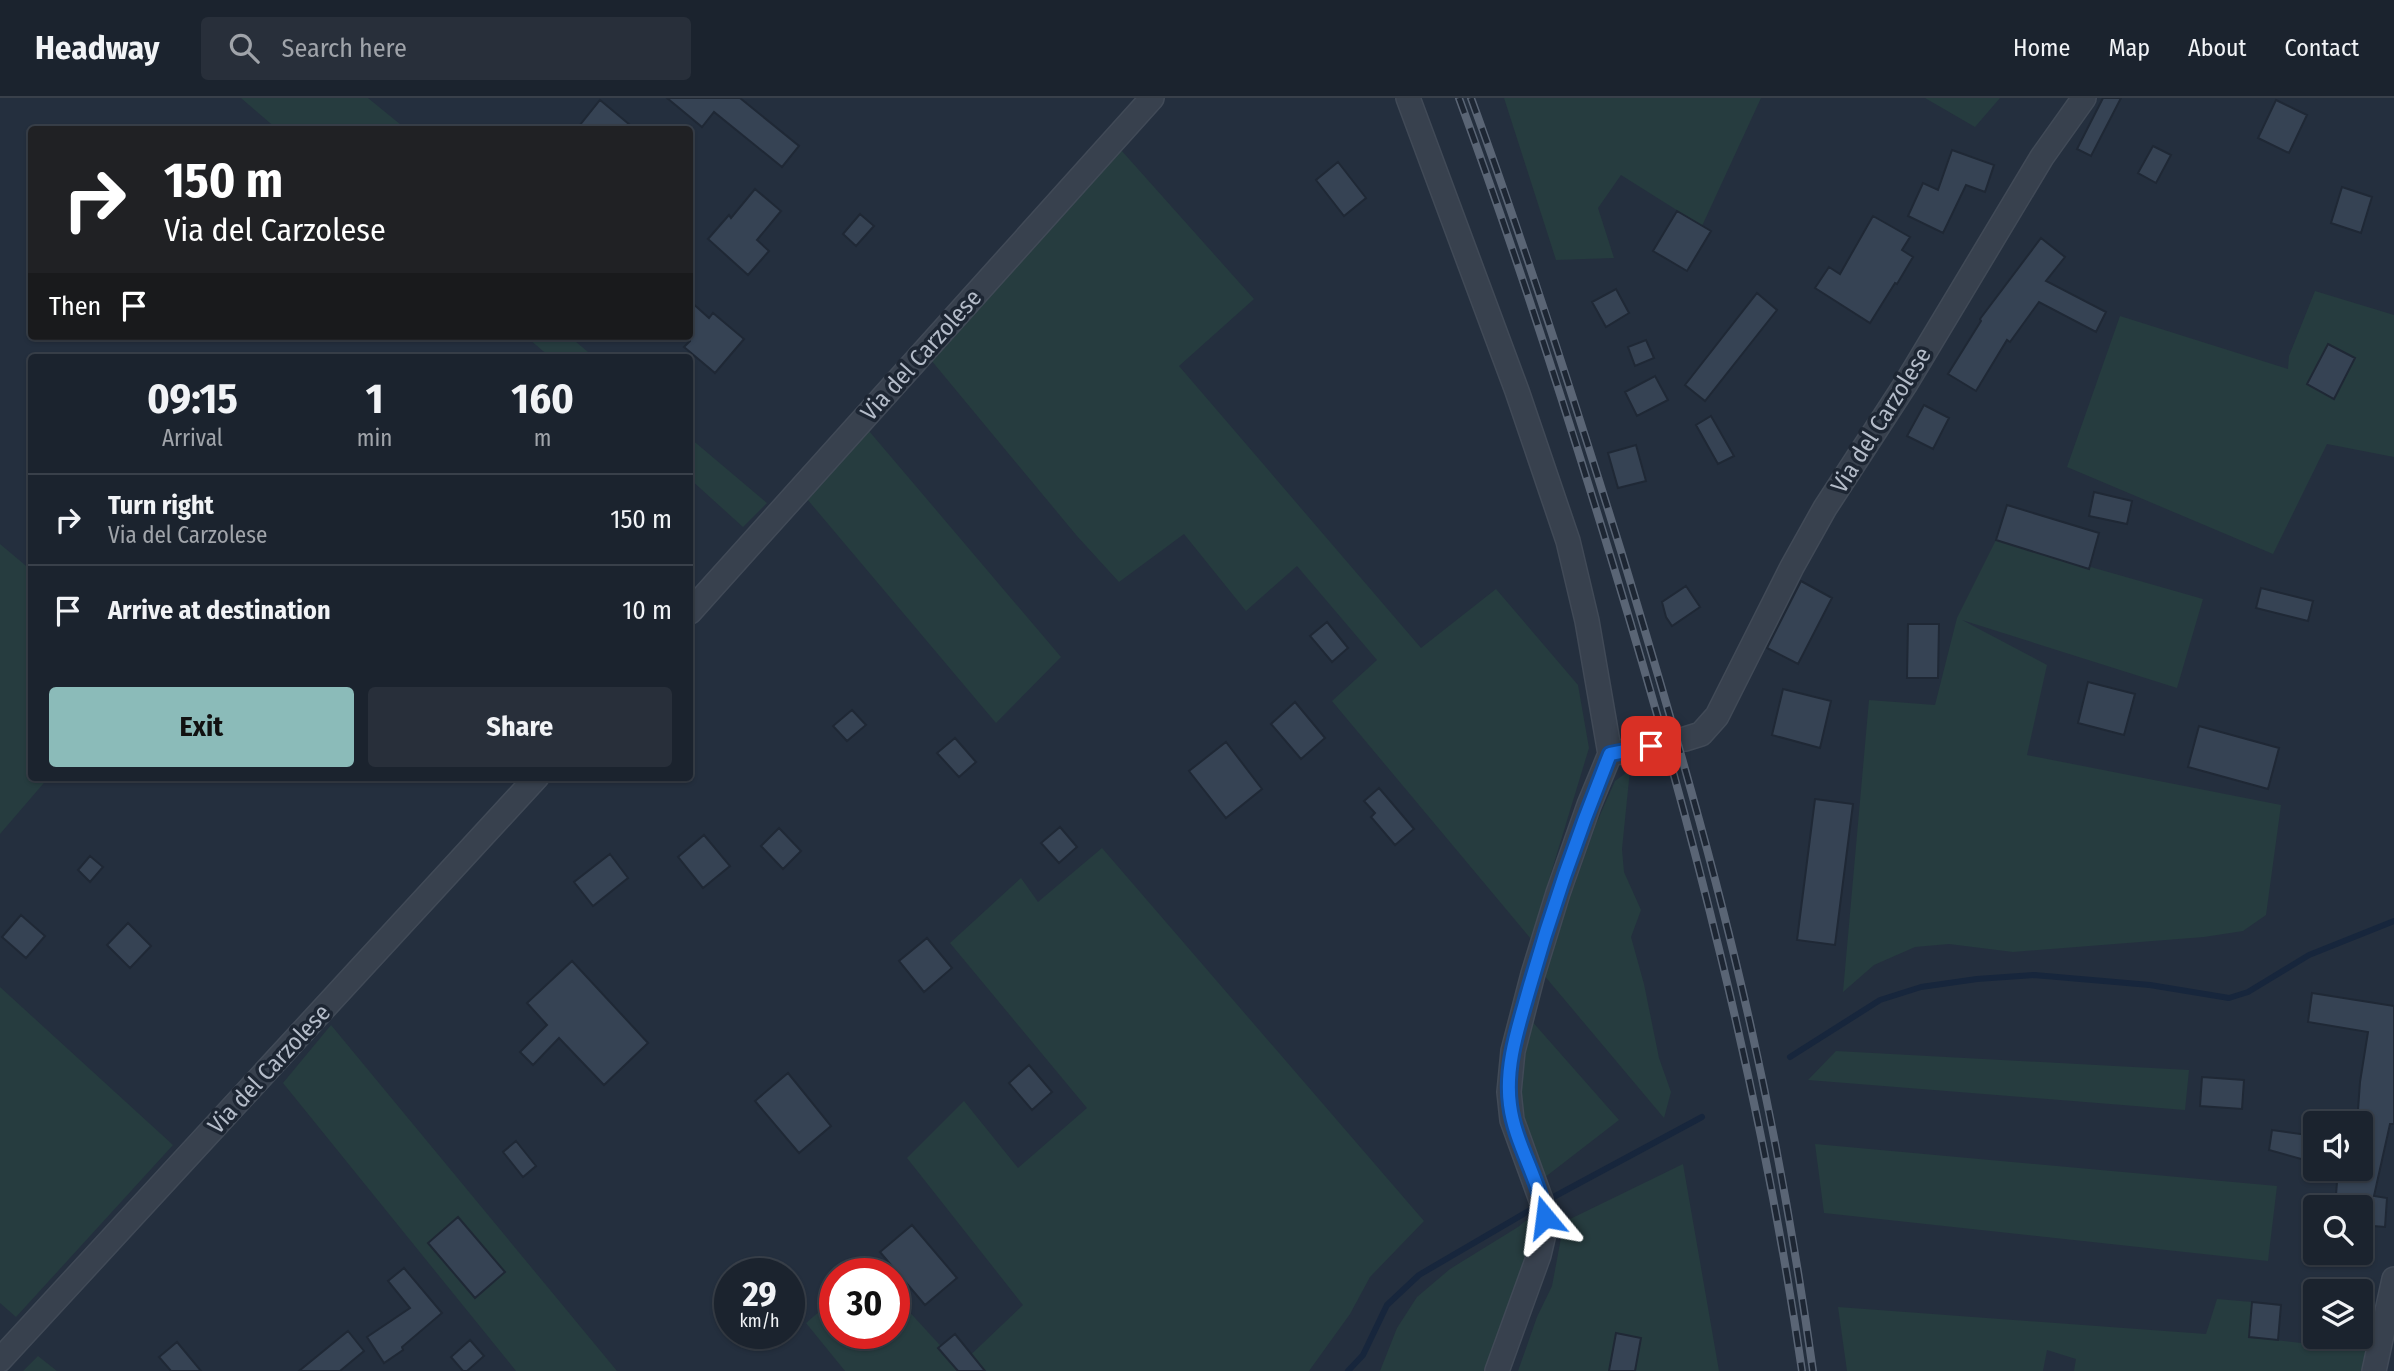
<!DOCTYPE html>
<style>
:root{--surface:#1b232e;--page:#282f3a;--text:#f1f3f6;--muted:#a0a4aa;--line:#39404a;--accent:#8bbbb9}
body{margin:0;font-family:"Fira Sans Condensed",sans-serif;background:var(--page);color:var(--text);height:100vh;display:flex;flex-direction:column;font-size:26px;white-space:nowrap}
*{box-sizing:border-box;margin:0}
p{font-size:23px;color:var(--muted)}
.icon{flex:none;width:38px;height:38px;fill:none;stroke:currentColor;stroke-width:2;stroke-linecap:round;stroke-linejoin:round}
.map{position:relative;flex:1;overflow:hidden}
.drawer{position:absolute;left:28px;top:256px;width:665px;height:427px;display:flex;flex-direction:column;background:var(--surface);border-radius:7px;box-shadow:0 2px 5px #0004,0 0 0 2px var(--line)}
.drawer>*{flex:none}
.banner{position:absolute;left:28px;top:28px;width:665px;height:214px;border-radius:7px;box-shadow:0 2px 5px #0004,0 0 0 2px var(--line);background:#202124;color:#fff;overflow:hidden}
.tools{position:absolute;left:2303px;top:1013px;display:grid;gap:14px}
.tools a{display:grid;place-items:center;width:70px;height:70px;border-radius:7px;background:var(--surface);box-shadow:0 2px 5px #0004,0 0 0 2px var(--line);font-size:35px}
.speed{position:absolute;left:714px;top:1160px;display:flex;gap:14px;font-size:35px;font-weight:700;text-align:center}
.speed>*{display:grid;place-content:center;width:91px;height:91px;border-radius:50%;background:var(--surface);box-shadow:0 2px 5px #0004,0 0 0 2px var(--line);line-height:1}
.speed small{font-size:18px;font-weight:400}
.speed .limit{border:10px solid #d22;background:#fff;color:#111}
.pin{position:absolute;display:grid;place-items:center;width:60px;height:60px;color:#fff;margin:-30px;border-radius:14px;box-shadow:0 4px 10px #0006}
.me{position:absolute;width:77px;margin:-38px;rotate:344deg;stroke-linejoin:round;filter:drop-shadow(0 0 5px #0008)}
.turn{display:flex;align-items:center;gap:24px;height:147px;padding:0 21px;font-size:32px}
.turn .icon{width:91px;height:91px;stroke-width:2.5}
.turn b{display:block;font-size:49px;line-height:60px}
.then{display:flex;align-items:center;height:66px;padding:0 21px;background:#0003;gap:14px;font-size:26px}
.eta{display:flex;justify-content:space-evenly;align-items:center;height:119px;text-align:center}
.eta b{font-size:42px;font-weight:700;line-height:49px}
.button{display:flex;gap:14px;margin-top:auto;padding:14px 21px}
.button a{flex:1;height:80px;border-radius:7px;background:var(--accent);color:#111;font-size:28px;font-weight:700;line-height:80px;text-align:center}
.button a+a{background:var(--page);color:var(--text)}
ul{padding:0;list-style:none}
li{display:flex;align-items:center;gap:21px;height:91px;padding:0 21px;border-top:2px solid var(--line)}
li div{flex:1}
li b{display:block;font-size:26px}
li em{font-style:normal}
header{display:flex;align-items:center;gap:42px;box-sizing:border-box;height:98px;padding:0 35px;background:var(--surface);border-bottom:2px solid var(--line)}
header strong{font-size:33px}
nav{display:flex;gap:38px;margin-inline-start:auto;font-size:24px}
.search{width:490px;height:63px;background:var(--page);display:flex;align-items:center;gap:18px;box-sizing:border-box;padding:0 24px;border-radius:7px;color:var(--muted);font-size:26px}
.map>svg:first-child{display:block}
</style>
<header>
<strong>Headway</strong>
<div class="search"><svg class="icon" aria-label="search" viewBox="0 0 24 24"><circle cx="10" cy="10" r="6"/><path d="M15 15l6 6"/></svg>Search here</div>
<nav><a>Home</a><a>Map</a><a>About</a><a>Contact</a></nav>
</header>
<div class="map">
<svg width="2394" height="1273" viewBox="0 0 2394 1273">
<rect width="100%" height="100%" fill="#242f3e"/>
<!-- green -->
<path fill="#263c3f" d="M241,0H368L406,31H277Z
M1504,0H1761L1702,128L1621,77L1598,110L1614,160L1556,162Z
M1925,0H2000L1975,29Z
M1121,52L1254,201L1179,268L1421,550L1496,491L1578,587L1589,650L1531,841L1332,603L1377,562L1297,468L1246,513L1184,436L1119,484L1077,438L931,262Z
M2315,193L2394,217V359L2327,346L2273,456L2067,369L2120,218L2288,271L2289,258Z
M531,238H569L594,259H550L529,241Z
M869,333L1061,559L996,625L807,401Z
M690,340L767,405L743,429L690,381Z
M1996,442L2203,501L2177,590L1962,522L2047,567L2027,657L2281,707L2266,817L2243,833L2204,839L2013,854L1949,846L1915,849L1874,867L1843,894L1869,602L1935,607L1957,520Z
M0,446L31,472L32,679H49L0,736Z
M1630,672L1622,751L1624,774L1641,812L1631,839L1644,886L1659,960L1671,994L1664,1020L1543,876L1596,726L1615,683Z
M1102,750L1424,1123L1370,1179L1350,1216L1309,1273H845L806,1225L835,1200V1236H894V1197L959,1268L1023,1207L907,1060L964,1003L1018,1070L1087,1010L950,845L1021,780L1038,804Z
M0,889L173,1047L16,1219L0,1205Z
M1530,921L1619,1022L1544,1080L1522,1027L1518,983Z
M331,927L617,1273H516L283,985Z
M1836,953L2189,972L2185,1012L1808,982Z
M1815,1046L2277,1088L2268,1163L1824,1115Z
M1683,1066L1719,1273H1518L1537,1219L1552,1188L1564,1124Z
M1534,1116L1532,1144L1485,1273H1380L1397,1230L1417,1199L1450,1171L1518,1129Z
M2217,1201L2252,1204L2250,1239L2369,1253L2364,1273H2074L2076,1261L2047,1252L2043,1273H1847L1838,1209L2206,1236Z
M38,1258L57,1273H23Z"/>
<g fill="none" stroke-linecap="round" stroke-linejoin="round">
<!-- stream -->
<path stroke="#17263c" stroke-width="6" d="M1790,959L1880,902L1921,889L1977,881L2034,877L2150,887L2229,900L2248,894L2309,857L2394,823
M1546,1103L1702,1019
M1348,1273L1363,1257L1387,1207L1419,1177L1537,1108"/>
</g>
<!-- building -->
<path fill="#364354" stroke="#1f2835" stroke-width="2" d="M667,0H740L799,48L782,69L714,14L702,29Z
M2103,0H2121L2091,58L2077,51Z
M600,2L636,32H576Z
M2276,2L2307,17L2289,55L2258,40Z
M2153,48L2171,57L2156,85L2138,75Z
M1952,52L1994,67L1985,94L1966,87L1943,135L1908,118L1923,85L1938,92Z
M1338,64L1366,100L1344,118L1316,82Z
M2342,89L2372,99L2361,135L2331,125Z
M755,91L781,113L757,142L769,153L748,177L708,141L729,117L731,120Z
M1677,113L1711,133L1687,173L1653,153Z
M860,116L874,128L856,148L843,136Z
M1873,118L1910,139L1902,152L1913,159L1897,186L1895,185L1870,225L1815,190L1829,169L1840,176Z
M2041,140L2065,159L2046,183L2106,214L2096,234L2039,204L2010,244L2007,242L1976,293L1948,276L1981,223L1980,221Z
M1616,191L1629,215L1606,229L1592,204Z
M1757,195L1777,212L1705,303L1685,287Z
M690,203L709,220L713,215L744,241L715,275L684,249L690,243Z
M1646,242L1654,260L1635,268L1628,249Z
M2328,246L2355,260L2334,301L2307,286Z
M1655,278L1668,302L1637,318L1625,294Z
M1924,307L1949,320L1933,351L1907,338Z
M1711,318L1734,358L1718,366L1696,327Z
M1636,347L1646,383L1618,390L1608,355Z
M2094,394L2132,403L2127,426L2089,418Z
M2007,407L2099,435L2089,471L1996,442Z
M1801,483L1832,500L1798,566L1767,550Z
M1686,488L1700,509L1672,528L1666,519L1662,504Z
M2261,490L2313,503L2308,523L2256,510Z
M1327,524L1348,550L1332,564L1310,538Z
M1908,526H1939L1938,580H1907Z
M2088,584L2135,596L2124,637L2078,625Z
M1783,591L1831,603L1820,650L1772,637Z
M1295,604L1325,640L1301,661L1271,626Z
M852,612L866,627L847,643L833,628Z
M2199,628L2279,650L2268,691L2188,669Z
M955,640L976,664L959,679L937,655Z
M1226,644L1262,691L1226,720L1189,673Z
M1379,690L1414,731L1395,747L1371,719L1375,715L1364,703Z
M1815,701L1853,706L1835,847L1797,842Z
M1060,729L1077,749L1059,765L1041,745Z
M779,730L801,753L783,771L761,748Z
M704,737L730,768L703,790L678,759Z
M610,756L628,780L593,808L574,784Z
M90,758L103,769L90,784L78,772Z
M21,817L45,838L26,860L2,839Z
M128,825L151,848L130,870L107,847Z
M927,840L952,870L924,894L899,863Z
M572,863L648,945L604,987L559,940L533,967L520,954L547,927L527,905Z
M2312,895L2394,908V1026H2390L2374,1098L2387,1100L2385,1129L2361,1127V1110H2335L2338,1071H2361V1026H2357L2360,984L2368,934L2308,924Z
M1029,967L1052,994L1032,1012L1009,985Z
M788,975L831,1028L799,1055L755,1003Z
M2202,979L2244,982L2242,1011L2200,1008Z
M2272,1032L2315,1038L2312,1064L2269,1052Z
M516,1043L536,1068L523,1079L503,1054Z
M458,1119L505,1174L475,1200L428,1145Z
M912,1127L957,1180L925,1207L880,1154Z
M404,1170L442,1215L402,1249L403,1252L384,1265L367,1239L410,1210L388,1183Z
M2252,1204L2281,1207L2278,1242L2249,1239Z
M348,1233L364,1253L340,1273H299Z
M1616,1235L1641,1240L1635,1273H1609Z
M955,1236L985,1273H958L938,1250Z
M470,1242L484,1258L467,1273H463L451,1259Z
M177,1244L201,1273H171L159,1259Z"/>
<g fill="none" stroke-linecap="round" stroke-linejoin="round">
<!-- minor-tunnel -->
<path stroke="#3a4453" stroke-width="23" stroke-dasharray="23 11" stroke-linecap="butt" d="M1651,648L1685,641"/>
<defs>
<path id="minor" d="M1408,0L1517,293L1568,443L1587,523L1610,656
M690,514L1152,0
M1685,641L1701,636L1717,618L1792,469L1825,410L1905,287L2042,59L2084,0
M1610,656L1651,648
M0,1262L537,679
M1497,1273L1539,1157L1546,1127L1541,1102L1512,1022L1509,994L1513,953L1533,876L1558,795L1589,707L1610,656
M2374,1273L2394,1181"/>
</defs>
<!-- minor casing -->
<use href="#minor" stroke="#414a57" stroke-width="26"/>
<!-- minor -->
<use href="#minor" stroke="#38414e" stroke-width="23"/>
<defs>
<path id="rail" d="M1459,0C1515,152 1564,305 1611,460C1692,726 1762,997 1802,1273
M1471,0C1526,150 1574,301 1621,453C1669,612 1716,772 1752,934C1777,1046 1797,1159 1813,1273"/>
</defs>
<!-- rail casing -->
<use href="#rail" stroke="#5a6575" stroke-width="8"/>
<!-- rail -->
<use href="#rail" stroke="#1d2633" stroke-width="5" stroke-dasharray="16" stroke-linecap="butt"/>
</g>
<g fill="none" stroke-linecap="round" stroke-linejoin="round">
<defs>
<path id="route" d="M1545,1119C1539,1080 1515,1046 1510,1007C1505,970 1517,933 1527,898C1550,816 1578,735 1610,656L1651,648"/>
</defs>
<!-- route casing -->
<use href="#route" stroke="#114b97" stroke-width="18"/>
<!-- route -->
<use href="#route" stroke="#1a73e8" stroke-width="12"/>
</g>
<g text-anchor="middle" stroke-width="7" stroke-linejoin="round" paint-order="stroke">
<!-- street labels -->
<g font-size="24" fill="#b4bcc9" stroke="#1d2633">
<text transform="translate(921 257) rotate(-48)" y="8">Via del Carzolese</text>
<text transform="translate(1881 322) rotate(-58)" y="8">Via del Carzolese</text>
<text transform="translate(269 971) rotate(-47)" y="8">Via del Carzolese</text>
</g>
</g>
</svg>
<div class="tools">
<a><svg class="icon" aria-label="sound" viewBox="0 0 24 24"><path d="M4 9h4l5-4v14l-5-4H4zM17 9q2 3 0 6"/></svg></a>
<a><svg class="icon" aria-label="search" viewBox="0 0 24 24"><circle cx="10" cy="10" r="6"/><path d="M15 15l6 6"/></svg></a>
<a><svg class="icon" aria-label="layers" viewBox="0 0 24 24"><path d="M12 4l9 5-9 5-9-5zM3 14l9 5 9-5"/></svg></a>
</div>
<div class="speed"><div>29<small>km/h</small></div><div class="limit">30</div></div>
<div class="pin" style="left:1651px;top:648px;background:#d93025"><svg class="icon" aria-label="arrive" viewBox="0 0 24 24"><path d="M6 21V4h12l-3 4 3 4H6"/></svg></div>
<svg class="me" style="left:1545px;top:1119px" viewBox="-20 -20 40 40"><path d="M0-17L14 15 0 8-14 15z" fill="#1a73e8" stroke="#fff" stroke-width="4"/></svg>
<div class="banner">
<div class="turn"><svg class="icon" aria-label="right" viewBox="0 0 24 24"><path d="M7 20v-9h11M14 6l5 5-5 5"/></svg><div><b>150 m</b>Via del Carzolese</div></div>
<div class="then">Then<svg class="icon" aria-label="arrive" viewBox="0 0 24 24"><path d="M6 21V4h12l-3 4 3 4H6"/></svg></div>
</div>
<section class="drawer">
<div class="eta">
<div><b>09:15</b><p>Arrival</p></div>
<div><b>1</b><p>min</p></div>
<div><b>160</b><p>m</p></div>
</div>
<ul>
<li><svg class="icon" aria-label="right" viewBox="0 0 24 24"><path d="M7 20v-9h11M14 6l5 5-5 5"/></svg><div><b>Turn right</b><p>Via del Carzolese</p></div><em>150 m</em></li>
<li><svg class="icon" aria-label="arrive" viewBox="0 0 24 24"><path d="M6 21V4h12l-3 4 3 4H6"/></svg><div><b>Arrive at destination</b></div><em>10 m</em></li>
</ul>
<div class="button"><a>Exit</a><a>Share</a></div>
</section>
</div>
